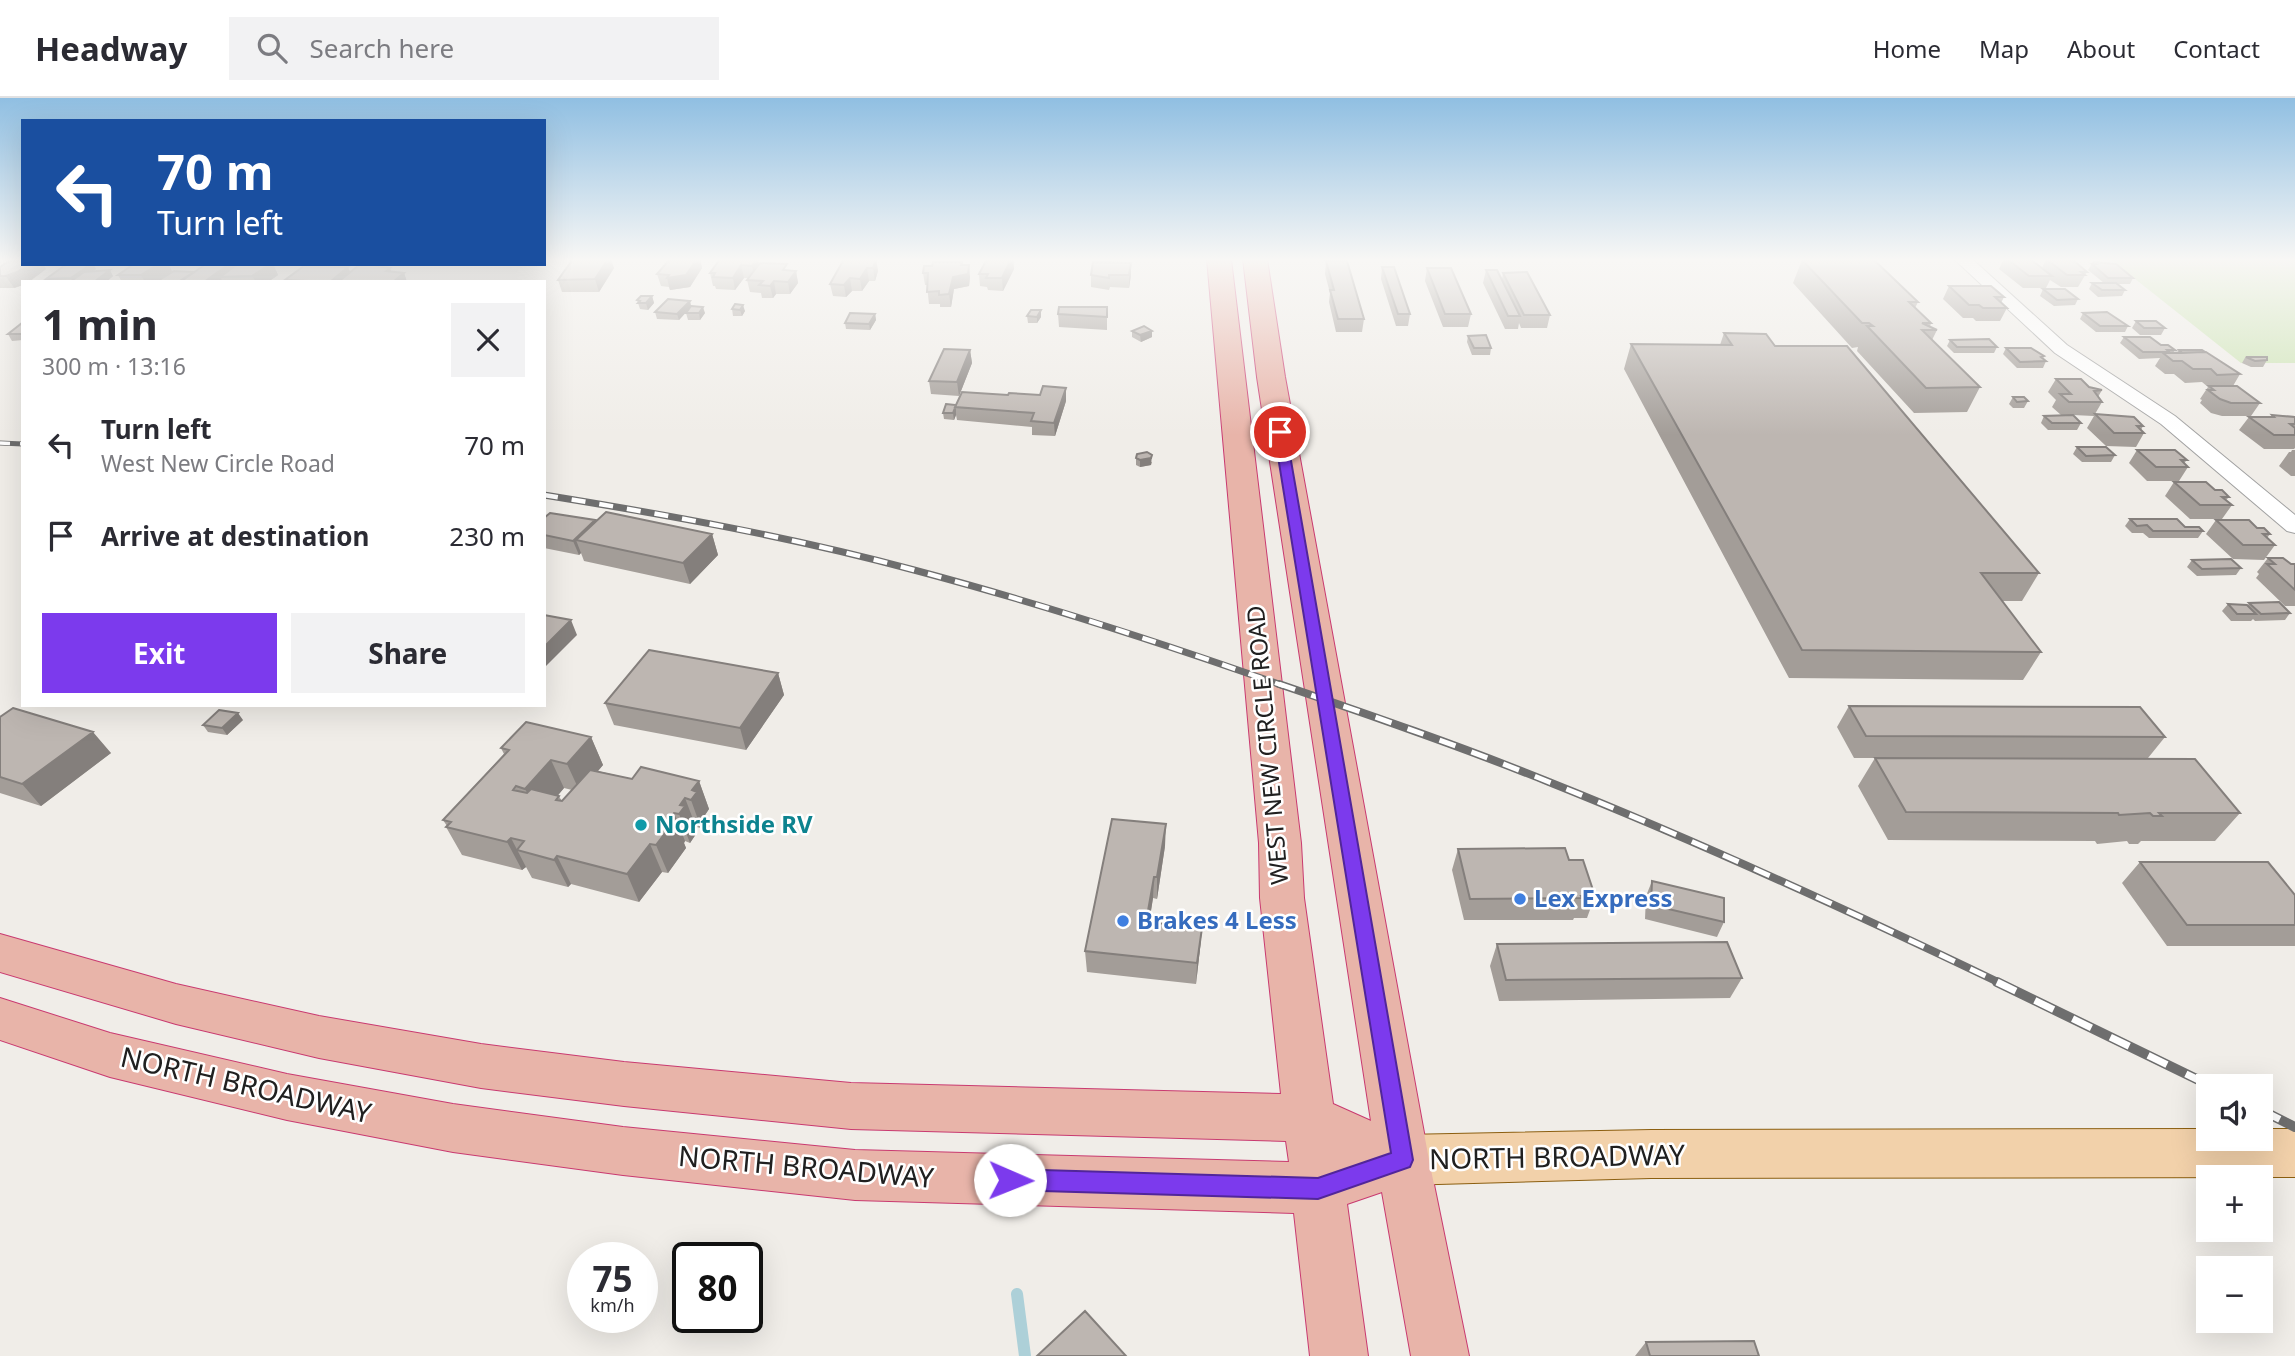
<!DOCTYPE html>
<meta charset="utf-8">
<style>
:root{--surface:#fff;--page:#f2f2f3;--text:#2b2b33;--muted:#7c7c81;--line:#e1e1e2;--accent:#7c3aed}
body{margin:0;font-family:"Noto Sans",sans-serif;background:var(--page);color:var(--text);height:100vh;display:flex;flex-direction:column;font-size:26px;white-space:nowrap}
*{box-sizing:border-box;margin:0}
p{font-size:23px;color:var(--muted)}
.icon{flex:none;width:38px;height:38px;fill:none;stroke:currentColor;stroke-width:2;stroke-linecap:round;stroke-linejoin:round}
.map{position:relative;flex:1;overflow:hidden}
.sheet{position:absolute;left:21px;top:182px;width:525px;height:427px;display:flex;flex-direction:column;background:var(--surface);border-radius:0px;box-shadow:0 7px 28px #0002}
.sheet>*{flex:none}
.guide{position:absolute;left:21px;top:21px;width:525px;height:147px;border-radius:0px;box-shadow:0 7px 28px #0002;background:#1a4fa0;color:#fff;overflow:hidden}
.buttons{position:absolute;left:2196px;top:976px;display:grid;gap:14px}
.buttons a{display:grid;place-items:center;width:77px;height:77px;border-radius:0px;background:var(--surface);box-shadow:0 7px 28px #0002;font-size:35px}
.speed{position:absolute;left:567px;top:1144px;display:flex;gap:14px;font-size:35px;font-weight:700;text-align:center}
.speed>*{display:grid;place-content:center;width:91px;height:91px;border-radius:50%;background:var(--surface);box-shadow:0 7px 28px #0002;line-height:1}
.speed small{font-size:18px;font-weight:400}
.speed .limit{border:4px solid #111;border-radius:10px;background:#fff;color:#111}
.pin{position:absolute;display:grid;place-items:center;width:60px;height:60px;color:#fff;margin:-30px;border:4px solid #fff;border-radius:50%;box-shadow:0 2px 7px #0007}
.me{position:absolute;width:77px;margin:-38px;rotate:91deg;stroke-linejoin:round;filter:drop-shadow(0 0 5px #0008)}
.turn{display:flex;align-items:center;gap:24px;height:147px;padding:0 21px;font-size:32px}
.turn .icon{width:91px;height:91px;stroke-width:2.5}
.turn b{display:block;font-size:49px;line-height:60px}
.round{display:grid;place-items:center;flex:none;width:74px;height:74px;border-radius:0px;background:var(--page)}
.head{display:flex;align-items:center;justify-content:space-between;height:119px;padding:0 21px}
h1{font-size:42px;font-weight:700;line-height:52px}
.cta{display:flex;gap:14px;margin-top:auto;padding:14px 21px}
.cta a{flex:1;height:80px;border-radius:0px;background:var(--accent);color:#fff;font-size:28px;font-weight:700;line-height:80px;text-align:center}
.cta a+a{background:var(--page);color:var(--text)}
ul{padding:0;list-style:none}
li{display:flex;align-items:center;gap:21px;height:91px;padding:0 21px}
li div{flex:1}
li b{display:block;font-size:26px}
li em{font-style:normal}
header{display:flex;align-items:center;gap:42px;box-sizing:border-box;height:98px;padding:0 35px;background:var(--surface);border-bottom:2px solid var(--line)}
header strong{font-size:33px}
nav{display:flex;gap:38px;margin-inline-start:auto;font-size:24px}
.search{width:490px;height:63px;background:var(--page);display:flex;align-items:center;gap:18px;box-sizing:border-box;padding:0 24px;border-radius:0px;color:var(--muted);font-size:26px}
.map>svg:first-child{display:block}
</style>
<header>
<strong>Headway</strong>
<div class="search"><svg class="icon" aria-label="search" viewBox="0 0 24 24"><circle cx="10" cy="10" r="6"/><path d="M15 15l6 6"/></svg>Search here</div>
<nav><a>Home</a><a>Map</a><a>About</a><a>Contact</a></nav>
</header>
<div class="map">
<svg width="2295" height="1258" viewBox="0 0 2295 1258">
<rect width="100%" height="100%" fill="#f0ede8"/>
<!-- grass -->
<path fill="#cde4b4" d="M2110,161H2295V265H2241Z"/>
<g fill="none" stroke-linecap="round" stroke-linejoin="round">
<!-- stream -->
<path stroke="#add0d8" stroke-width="12" d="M1017,1196L1025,1258"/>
<defs>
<path id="minor" d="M1954,161H1972L2067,247L2175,318L2295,417V435L2287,433L2161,326L2055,255Z"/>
<path id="primary" d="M2208,1031V1041H2261V1031H2295V1079L1651,1080L1403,1087L1385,1079L1377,1062L1385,1045L1403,1037L1651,1032Z"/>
<path id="trunk" d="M1207,161H1231L1301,745L1304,800L1333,1006L1371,1023L1257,279L1243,161H1267L1285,279L1429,1062L1469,1258H1411L1382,1094L1347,1106L1368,1258H1310L1294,1115L855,1102L623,1077L453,1054L287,1022L110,979L0,942V900L110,935L287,976L453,1006L623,1029L855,1052L1289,1064L1286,1043L851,1031L624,1008L481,990L319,960L176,926L0,874V836L176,886L319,918L481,946L624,964L851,985L1281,996L1260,800L1259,745Z"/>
</defs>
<!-- minor casing -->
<use href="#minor" stroke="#a1a1a1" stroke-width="2"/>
<!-- primary casing -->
<use href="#primary" stroke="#8c5f10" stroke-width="2"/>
<!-- trunk casing -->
<use href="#trunk" stroke="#c93a70" stroke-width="2"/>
<!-- minor -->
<use href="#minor" fill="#fff" fill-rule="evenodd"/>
<!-- primary -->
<use href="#primary" fill="#f2d1aa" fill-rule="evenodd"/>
<!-- trunk -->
<use href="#trunk" fill="#e8b4a9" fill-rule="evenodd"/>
<defs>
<path id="rail-far3" d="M0,345L23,346"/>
<path id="rail-far2" d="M544,397C668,417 792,439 914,472C1039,505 1162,545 1284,588"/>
<path id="rail-far1" d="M1279,586C1370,617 1460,648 1549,684C1702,745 1852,814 2000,885"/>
<path id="rail" d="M1997,884L2213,989
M2261,1012L2295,1029"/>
</defs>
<!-- rail-far3 casing -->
<use href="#rail-far3" stroke="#6e6e6e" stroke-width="5"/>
<!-- rail-far2 casing -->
<use href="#rail-far2" stroke="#6e6e6e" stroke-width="7"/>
<!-- rail-far1 casing -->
<use href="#rail-far1" stroke="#6e6e6e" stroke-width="8"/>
<!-- rail casing -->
<use href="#rail" stroke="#6e6e6e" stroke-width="10"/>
<!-- rail-far3 -->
<use href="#rail-far3" stroke="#fff" stroke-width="3.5" stroke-dasharray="10" stroke-linecap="butt"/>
<!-- rail-far2 -->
<use href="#rail-far2" stroke="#fff" stroke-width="4.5" stroke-dasharray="14" stroke-linecap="butt"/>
<!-- rail-far1 -->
<use href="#rail-far1" stroke="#fff" stroke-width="5" stroke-dasharray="17" stroke-linecap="butt"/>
<!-- rail -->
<use href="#rail" stroke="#fff" stroke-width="7" stroke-dasharray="21" stroke-linecap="butt"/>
</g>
<!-- wall -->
<path fill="#a39d98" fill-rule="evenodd" d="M670,161H700L702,170L690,189L670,192L669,189L661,188L657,176Z
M720,161L796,173L798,185L790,196H776L773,200H762L761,195L750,194L747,182L748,180H744L735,192L716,191L715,188H713L710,175Z
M876,161L878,173L875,183H869L862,193H852L846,199L833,198L830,186Z
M987,161H1013L1014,171L1003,193L988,192L987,189L980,188L979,176Z
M2004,161H2030L2042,170L2046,161L2087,174L2078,189H2061L2050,182L2046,190H2023L1999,171Z
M1802,162L1918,204L1915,210L1931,225L1930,229L1937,232L1932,242L1980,289L1967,314L1914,315L1857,253L1858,249L1852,250L1793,185Z
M1326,163L1364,221L1362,234H1336L1329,204L1330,195L1325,176Z
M962,164V167L970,179L969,188L954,191L951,209H940V206H929L927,187H925L923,175L932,168Z
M2093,164L2133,180L2130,186H2117L2125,192L2122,198L2098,199L2089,191L2092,185H2104L2088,172Z
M1131,165V177L1129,190L1110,189L1109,192L1091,189V177Z
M70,166H93L96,171L94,173L113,178L106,184H48L46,181Z
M168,166L172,173L194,174L206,166H273L278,177L268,184H122L118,177Z
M0,169L46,171L23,184V187L14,190H0Z
M348,169L350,174L391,173L404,175L407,184H285V182Z
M1382,169L1410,216L1408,228H1396L1381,181Z
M614,170L599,194H562L558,182Z
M1427,170L1471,216L1468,229H1443L1425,183Z
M1486,172L1502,181L1503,175L1550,217L1547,230H1521L1519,225L1518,231H1505L1483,185Z
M1949,188L2004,199L2001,205L2007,210L2000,223H1976L1973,220H1963L1943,201Z
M2043,191L2078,201L2075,207L2054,208L2040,198Z
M652,198L654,205L648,212L640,211L637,202Z
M690,203L691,208L705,215L700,222H688L686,215L687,213L679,222L657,221L655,214Z
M735,206L745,213L742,218H733L732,211Z
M1107,209V232L1059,229L1058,216Z
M2083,215L2128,228L2125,234H2096L2080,221Z
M875,216L876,222L870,232L846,231L845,225Z
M1027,218L1041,219L1037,225H1028Z
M2136,223L2165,230L2161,237H2140L2132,230Z
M23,226V242L12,243L8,236Z
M1132,233H1152V239L1141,244L1132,239Z
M1724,235L1775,248L2039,475L2022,503H2002L2041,554L2023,582L1789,580L1624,271L1631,246L1720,247Z
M1468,238L1491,250L1490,257H1472L1467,244Z
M2124,239L2161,247L2175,252L2173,255H2177L2179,252L2240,276L2233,288L2260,305L2251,318H2222L2211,315L2200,305L2202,302L2200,301L2208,289L2202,284L2185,285L2174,276H2165L2155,268L2160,260L2139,261L2120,245Z
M1950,242L1997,249L1994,255H1954L1947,248Z
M2006,250L2044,258L2043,261L2046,263L2043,270H2017L2003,256Z
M970,252L972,265L959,298L931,296L929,283Z
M2246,258L2267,262L2263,269H2251L2242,265Z
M2056,281L2102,292L2098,299L2102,304L2095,316L2143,328L2141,332L2144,335L2136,349L2106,348L2087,330L2094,318L2073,317L2081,325L2077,332H2048L2041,325L2044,318L2061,317L2052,309L2056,302L2048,294Z
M1066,290V303L1055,338L1032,337V329L957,322L956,317L954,322L944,321L943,315L956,307L1008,297H1040Z
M2013,299L2028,303L2024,310H2013L2009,306Z
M2272,317L2295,318V350L2294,351H2264L2239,332L2249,319H2270Z
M2077,349L2115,357L2111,364H2082L2073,356Z
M2137,352L2187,362L2184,365L2188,369L2179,383H2147L2129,365Z
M2292,352H2295V378H2291L2279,368L2289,354H2291Z
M1136,360L1152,364L1151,367L1140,369L1136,367Z
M2174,384L2215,392L2229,399L2226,402L2232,407L2222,421H2190L2165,398Z
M544,420L712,436L718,457L690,486L584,463L581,455L579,457L544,450Z
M2130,421L2185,429L2203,433L2198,440H2149L2143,435H2132L2125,428Z
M2216,422L2257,430L2270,436L2267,440L2275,447L2264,462L2233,461L2206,436Z
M2268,460L2291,466H2295V508H2285L2256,480L2259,476L2257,474Z
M2192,462L2241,470L2236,477L2197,478L2187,469Z
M2249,505L2290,515L2285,522L2255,523L2253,521L2251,523H2231L2222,513L2228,506L2248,507Z
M778,575L784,597L746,652L614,627L605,605Z
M1849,608L2165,639L2148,660H1854L1837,629Z
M0,619L111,655L41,708L0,695Z
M243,622L227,637L208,634L203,627Z
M591,639L603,667L598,673L632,681L699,683L709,711L705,717L707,722L701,730L696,729L694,731L696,736L690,745L685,743L684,745L686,750L668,775L662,774L639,804L571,786L568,789L532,780L526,769L522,772L462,757L446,729L447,728L443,722L504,656L501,650ZM564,690L572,692L562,703L558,697Z
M1875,660L2240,715L2215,743H2141L2138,746H2129L2127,743L2097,746L2095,743L1888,742L1858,688Z
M1165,748L1157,801L1153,800L1149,824L1202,830L1200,851L1196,886L1087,874L1085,853Z
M1458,751L1569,762L1595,798L1587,820H1574L1573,822H1464L1452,772Z
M2140,764L2295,797V848H2167L2122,785Z
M1652,783L1724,824L1717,839L1645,821L1646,798Z
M1497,846L1742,880L1730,900L1499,903L1490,868Z
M1646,1244L1759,1258H1635Z"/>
<!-- shaded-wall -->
<path fill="#847f7c" d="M608,161H611L614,170L599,194L595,181Z
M697,161H700L702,170L690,189L670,192L667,180Z
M757,161H758L760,172L755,180L752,168Z
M876,161L878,173L875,183L873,170Z
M1011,161H1013L1014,171L1003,193L1002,180Z
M962,164L963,177L969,167L970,179L969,188L954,191L951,209L949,196L953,179Z
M1131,165V177L1129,190V177Z
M28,166H43L46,171L29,184H23V187L14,190L6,178Z
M91,166H93L96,171L79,184H73L71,180Z
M158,166H168L172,173L157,184H145L141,177Z
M229,166H241L220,179L223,184H204Z
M270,166H273L278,177L268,184H256L252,178Z
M741,167L744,180L735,192L733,180Z
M348,169L353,182L351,184H329Z
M390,170L395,182L404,175L407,184H391L386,173Z
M867,170L869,183L862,193L860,181Z
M110,172L113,178L106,184H94Z
M796,173L798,185L790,196L788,184Z
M850,180L852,193L846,199L844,187Z
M774,183L776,196L773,200L770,188Z
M652,198L654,205L648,212L646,205Z
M690,203L691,209L679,222L677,216Z
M743,207L745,213L742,218L740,212Z
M703,209L705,215L700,222L699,215Z
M1041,212V219L1037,225V219Z
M875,216L876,222L870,232L869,226Z
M1152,233V239L1141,244L1140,237Z
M970,252L972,265L959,298L957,284Z
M1066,290V303L1055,338L1054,325Z
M956,310V317L954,322L953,315Z
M1152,357L1151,367L1140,369V362Z
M595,422L600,436L576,442L581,455L579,457L573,443Z
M712,436L718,457L690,486L683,465Z
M571,522L577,537L546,568L544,564V549Z
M778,575L784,597L746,652L740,630Z
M238,615L243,622L227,637L222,630Z
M93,634L111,655L41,708L22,686Z
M591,639L603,667L580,694L567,666Z
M551,662L564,690L540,719L525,691Z
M699,683L709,711L705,717L707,722L701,730L691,702L692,692Z
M685,700L696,729L694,731L696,736L690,745L679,716L680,707Z
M674,715L685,743L684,745L686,750L668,775L656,747Z
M1166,726L1165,748L1157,801V779Z
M511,740L526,769L522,772L507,744Z
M650,746L662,774L639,804L627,776Z
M557,758L571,786L568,789L554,762Z
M1154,779L1153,800L1146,845V824Z
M1202,830L1200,851L1196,886L1197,865Z"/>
<!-- building -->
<path fill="#bdb6b1" stroke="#847f7c" stroke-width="2" d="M12,161H23V166H28L17,174L6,178H0V169Z
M573,161H608L595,181L558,182Z
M670,161H697L686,177L667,180L669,177L657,176Z
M720,161H757L752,168L741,167L733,180L713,179L715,175H710Z
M844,161H876L873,170H867L860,181L850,180L844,187L830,186Z
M987,161H1011L1002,180H986L988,176H979Z
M1873,161L1918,204H1909L1931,225H1922L1937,232H1922L1980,289L1926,290L1867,228H1873L1869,225H1862L1802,162Z
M2007,161H2030L2052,178H2029Z
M2046,161H2072L2087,174H2081L2085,177H2067Z
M1326,163H1347L1364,221H1338L1330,192H1334Z
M933,164H962L961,167H969L968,176L953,179L949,196L939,197V193L927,194L928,175H923L924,168H932Z
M1093,164L1131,165L1129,177H1109V180L1091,177Z
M2093,164L2116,166L2133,180H2108L2092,166H2096Z
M760,165L787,166L783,172L796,173L788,184L774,183L770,188L759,187L763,183L747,182Z
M70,166H91L71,180L46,181L64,168Z
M134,166H158L141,177H118Z
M206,166H229L204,184H180Z
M238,166H270L252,178L220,179Z
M370,167L390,170L386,173L404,175L393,184H338L358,168Z
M304,168L348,169L330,184L285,182Z
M1382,169H1394L1410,216H1398Z
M1427,170H1451L1471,216H1445Z
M110,172L94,184H70L84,174Z
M1486,172H1497L1520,218H1508Z
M174,173L194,174L178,184H156Z
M1527,174L1550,217H1524L1503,175Z
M2092,185H2116L2125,192H2102Z
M1949,188H1991L2004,199H1995L2007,210H1983L1979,207H1969Z
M2043,191H2065L2078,201L2057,202Z
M641,198H652L646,205H638L640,203L637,202Z
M668,201L690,203L677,216L655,214Z
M735,206L743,207L740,212L732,211Z
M691,208L703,209L699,215H686Z
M1059,209H1107V219L1058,216Z
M1031,212H1041L1037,219L1027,218Z
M2107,214L2128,228H2100L2083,215Z
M850,215L875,216L869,226L845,225Z
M2136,223H2156L2165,230H2144Z
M22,225L23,236H8Z
M1144,228L1152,233L1140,237L1132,233Z
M1724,235L1766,236L1775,248H1847L2039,475H1981L2041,554L1802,552L1631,246L1732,247Z
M1486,237L1491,250H1474L1468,238Z
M2124,239H2150L2161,247H2168L2175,252H2167L2169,254H2143Z
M1989,241L1997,249H1957L1950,242Z
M2006,250H2031L2044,258L2041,259L2046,263L2020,264Z
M944,251L970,252L957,284L929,283Z
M2179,252H2202L2205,254L2182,255Z
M2206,254L2240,276L2217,277L2211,271H2193L2182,263H2173L2163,255Z
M2246,259H2267V262L2255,263Z
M2056,281H2081L2089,289L2102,292L2094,293L2102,304H2069L2060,296H2071Z
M1043,288L1066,290L1054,325L1031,323L1034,315L955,309L962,294L1008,297L1009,295L1040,297Z
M2209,288H2237L2260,305H2231L2220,301L2208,292H2214Z
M2013,299H2024L2028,303L2017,304Z
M946,306L956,307L953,315H943Z
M2095,316L2134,319L2143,328H2137L2144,335H2114Z
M2073,317L2081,325H2052L2044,318Z
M2272,317L2295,319V326H2290L2295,330V337H2274L2249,319H2274Z
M2077,349H2106L2115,357L2086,358Z
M2137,352H2175L2187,362H2181L2188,369H2156Z
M1147,354L1152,357L1151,360L1140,362L1136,360L1137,356Z
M2174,384H2206L2215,392H2222L2229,399H2222L2232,407H2200Z
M606,414L712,436L683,465L576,442Z
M550,415L595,422L573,443L544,437V420Z
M2130,421H2177L2185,429H2199L2203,433H2153L2147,427L2137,428Z
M2216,422H2249L2257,430H2264L2270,436H2263L2275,447H2243Z
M2268,460H2283L2291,466H2295V492L2267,466H2275Z
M2231,461L2241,470L2202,471L2192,462Z
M2279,504L2290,515L2261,516L2249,505Z
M2228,506L2247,507L2256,516H2237Z
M544,517L571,522L544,549Z
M649,552L778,575L740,630L605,605Z
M1849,608L2140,609L2165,639L1866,638Z
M13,610L93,634L22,686L0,679V619Z
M219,612L238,615L222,630L203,627Z
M526,624L591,639L567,666L551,662L525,691L516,688L513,692L527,695L531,691L559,698L556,702L562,703L590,672L632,681L641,669L699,683L692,692L697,694L691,702L685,700L680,707L685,708L679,716L674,715L670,721L675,722L656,747L650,746L627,776L557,758L554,762L517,752L524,743L511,740L507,744L446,729L451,724L443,722L509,652L501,650Z
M1875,660L2195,661L2240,715H2159L2162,718H2153L2150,715L2119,717L2118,715L1906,714Z
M1112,721L1166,726L1157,779H1154L1146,824L1202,830L1197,865L1085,853Z
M1565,750L1569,762H1583L1595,798H1581L1582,800L1470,801L1458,751Z
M2140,764H2268L2295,797V827H2187Z
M1652,783L1724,800V824L1651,807Z
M1727,844L1742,880L1506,882L1497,846Z
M1085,1213L1126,1258H1037Z
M1754,1243L1759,1258H1650L1646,1244Z"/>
<!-- sky -->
<linearGradient id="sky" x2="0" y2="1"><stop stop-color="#90bfe2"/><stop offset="0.48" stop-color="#f8f7f5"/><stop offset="1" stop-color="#f8f7f5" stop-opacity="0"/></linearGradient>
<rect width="2295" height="337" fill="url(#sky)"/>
<!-- route -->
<path fill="#7c3aed" stroke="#51269a" stroke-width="2" d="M1280,330L1286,334L1413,1062L1410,1069L1318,1101L1010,1092L1003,1089L999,1082L1003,1074L1010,1071L1318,1080L1391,1055L1274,334Z"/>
<!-- markers -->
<circle fill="#0f9aa8" stroke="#fff" stroke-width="2.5" cx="641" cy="727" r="7"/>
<g fill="#3f7fe0" stroke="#fff" stroke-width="2.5">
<circle cx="1520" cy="801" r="7"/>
<circle cx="1123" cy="823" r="7"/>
</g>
<g text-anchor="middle" stroke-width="5" stroke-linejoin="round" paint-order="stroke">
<!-- street labels -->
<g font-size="24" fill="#202020" stroke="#fff">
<text transform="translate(1268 647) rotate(-95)" y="8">WEST NEW CIRCLE ROAD</text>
</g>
<!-- culture labels -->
<g font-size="24" font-weight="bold" fill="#0d838f" stroke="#fff" text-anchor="start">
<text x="655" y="735">Northside RV</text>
</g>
<!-- shop labels -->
<g font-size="24" font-weight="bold" fill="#366cbe" stroke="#fff" text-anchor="start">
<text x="1534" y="809">Lex Express</text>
<text x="1137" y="831">Brakes 4 Less</text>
</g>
<!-- near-street labels -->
<g font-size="28" fill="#202020" stroke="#fff">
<text transform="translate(246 987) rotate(13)" y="10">NORTH BROADWAY</text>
<text transform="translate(1557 1059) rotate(-1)" y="10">NORTH BROADWAY</text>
<text transform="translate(806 1069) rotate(5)" y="10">NORTH BROADWAY</text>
</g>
</g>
</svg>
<div class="buttons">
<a><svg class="icon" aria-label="sound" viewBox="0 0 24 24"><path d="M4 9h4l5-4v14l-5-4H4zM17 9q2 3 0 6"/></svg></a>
<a>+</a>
<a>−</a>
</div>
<div class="speed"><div>75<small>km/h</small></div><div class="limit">80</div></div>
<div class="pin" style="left:1280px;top:334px;background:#d93025"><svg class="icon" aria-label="arrive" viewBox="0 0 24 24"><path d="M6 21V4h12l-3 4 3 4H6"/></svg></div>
<svg class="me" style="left:1010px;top:1082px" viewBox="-20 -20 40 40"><circle r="19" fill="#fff"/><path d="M0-13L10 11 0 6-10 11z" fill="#7c3aed"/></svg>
<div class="guide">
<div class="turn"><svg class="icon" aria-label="left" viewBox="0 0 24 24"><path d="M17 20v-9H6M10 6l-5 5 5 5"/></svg><div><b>70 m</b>Turn left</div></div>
</div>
<section class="sheet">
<div class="head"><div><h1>1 min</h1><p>300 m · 13:16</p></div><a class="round"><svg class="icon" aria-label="close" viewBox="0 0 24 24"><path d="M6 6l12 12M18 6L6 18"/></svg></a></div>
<ul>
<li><svg class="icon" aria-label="left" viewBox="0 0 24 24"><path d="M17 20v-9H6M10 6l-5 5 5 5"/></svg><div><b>Turn left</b><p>West New Circle Road</p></div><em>70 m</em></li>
<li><svg class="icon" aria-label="arrive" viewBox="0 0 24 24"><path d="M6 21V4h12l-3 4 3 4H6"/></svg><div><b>Arrive at destination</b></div><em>230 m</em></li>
</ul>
<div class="cta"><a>Exit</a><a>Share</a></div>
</section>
</div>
